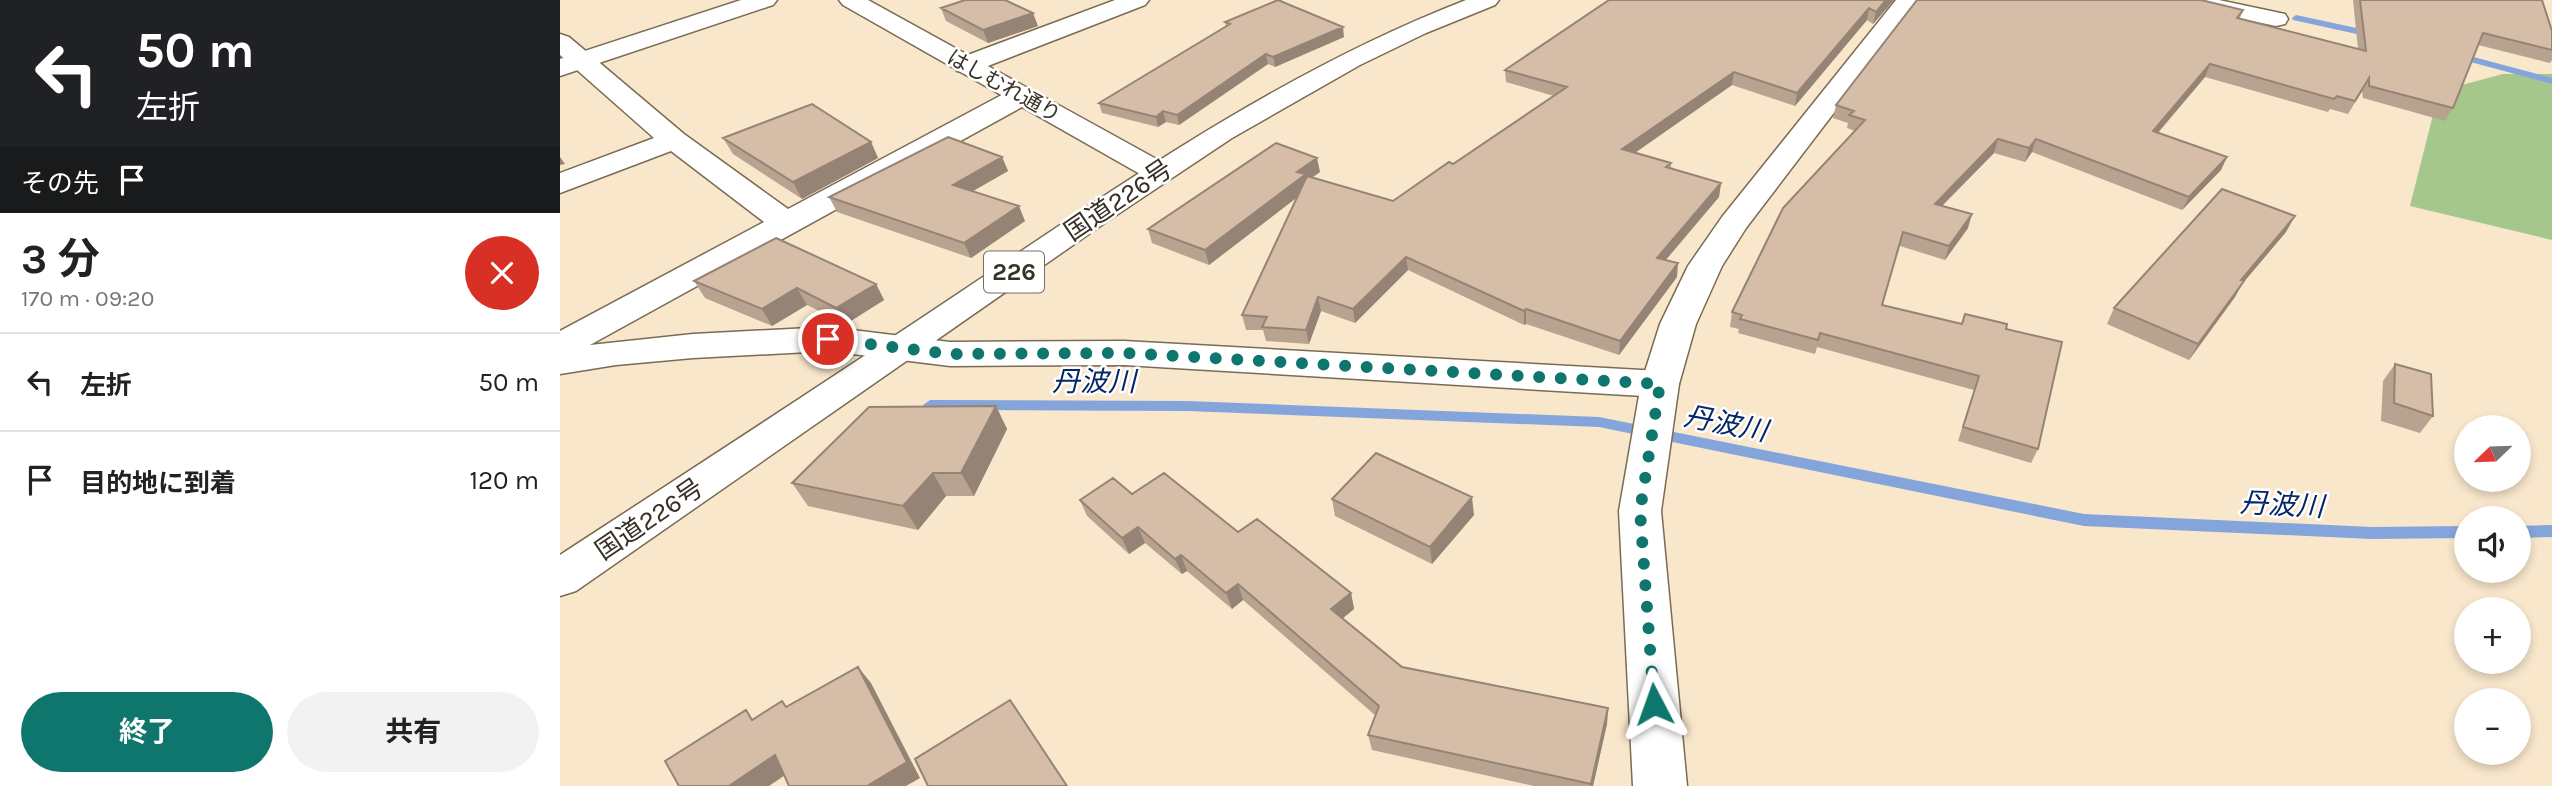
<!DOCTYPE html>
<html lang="ja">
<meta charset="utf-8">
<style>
:root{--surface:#fff;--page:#f2f2f2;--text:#222;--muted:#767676;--line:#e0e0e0;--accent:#0f766e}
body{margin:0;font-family:Karla,"Noto Sans JP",sans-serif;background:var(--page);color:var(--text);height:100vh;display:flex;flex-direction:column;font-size:26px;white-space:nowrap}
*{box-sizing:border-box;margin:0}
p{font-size:23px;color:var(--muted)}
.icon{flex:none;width:38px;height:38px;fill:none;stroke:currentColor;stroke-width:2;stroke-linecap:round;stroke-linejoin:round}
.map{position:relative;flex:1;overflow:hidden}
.side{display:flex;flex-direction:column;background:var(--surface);width:560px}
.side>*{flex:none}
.banner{background:#202124;color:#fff;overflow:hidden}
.needle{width:46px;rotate:247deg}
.controls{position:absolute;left:1894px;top:415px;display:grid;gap:14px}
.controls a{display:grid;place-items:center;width:77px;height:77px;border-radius:50%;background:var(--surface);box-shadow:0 4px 10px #0003;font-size:35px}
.pin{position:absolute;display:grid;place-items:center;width:60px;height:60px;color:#fff;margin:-30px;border:4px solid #fff;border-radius:50%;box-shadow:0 2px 7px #0007}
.me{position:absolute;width:77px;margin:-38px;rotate:356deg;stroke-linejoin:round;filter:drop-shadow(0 0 5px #0008)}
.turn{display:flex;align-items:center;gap:24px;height:147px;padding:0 21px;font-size:32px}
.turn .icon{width:91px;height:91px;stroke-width:2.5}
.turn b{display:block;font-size:49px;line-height:60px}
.then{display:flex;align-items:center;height:66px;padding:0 21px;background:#0003;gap:14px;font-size:26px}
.round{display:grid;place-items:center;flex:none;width:74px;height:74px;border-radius:37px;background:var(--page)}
.overview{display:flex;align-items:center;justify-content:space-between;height:119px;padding:0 21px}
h1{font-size:42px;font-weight:700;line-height:52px}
.action{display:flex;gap:14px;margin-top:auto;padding:14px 21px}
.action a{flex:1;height:80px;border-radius:42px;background:var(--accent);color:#fff;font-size:28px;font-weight:700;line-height:80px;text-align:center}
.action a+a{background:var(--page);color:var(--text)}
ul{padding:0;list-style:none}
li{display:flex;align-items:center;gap:21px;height:98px;padding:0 21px;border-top:2px solid var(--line)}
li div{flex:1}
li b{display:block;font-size:26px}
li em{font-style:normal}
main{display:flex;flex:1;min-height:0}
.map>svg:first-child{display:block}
</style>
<main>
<section class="side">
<div class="banner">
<div class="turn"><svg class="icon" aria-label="left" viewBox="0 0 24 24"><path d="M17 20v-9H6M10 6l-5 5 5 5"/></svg><div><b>50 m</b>左折</div></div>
<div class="then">その先<svg class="icon" aria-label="arrive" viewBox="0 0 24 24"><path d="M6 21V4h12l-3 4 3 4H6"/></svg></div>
</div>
<div class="overview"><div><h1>3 分</h1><p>170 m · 09:20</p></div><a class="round" style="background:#d93025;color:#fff"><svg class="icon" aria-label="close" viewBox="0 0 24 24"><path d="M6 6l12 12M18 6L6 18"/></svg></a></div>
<ul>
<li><svg class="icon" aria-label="left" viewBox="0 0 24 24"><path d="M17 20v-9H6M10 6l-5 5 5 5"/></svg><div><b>左折</b></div><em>50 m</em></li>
<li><svg class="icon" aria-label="arrive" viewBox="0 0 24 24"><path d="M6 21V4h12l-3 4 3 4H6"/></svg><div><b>目的地に到着</b></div><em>120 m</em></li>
</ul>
<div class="action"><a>終了</a><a>共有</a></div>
</section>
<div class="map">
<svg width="1992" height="786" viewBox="0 0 1992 786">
<rect width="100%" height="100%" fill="#f9e7cc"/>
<!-- forest -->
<path fill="#a6c78b" d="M1943,74H1992V240L1850,206L1879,91Z"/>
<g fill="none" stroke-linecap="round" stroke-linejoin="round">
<!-- stream -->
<path fill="#84a4dc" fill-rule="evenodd" d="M1736,15L1815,32L1820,35L1815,38L1733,20L1732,18Z
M1895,52L1992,78V84L1892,57L1890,55Z
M370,400L627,401L1039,417L1524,514L1812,527L1906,526V538L1812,539L1524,526L1039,427L627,411L370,410L363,405Z
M1992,525V537L1958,538V526Z"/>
<defs>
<path id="minor" d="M555,0H589L585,5L415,71L406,73L397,71L393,65L397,59Z
M1613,0H1659L1725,14L1728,19L1725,24L1716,26L1617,5Z
M0,34L9,37L124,134L228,209L451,90L461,88L471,90L475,96L471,102L30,345L133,334L268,327L390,342L564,341L1100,371L1113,375L1119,384L1113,393L1100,397L564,365L390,366L268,351L133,358L56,365L0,374V331L204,222L111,151L0,193V173L94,138L0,55Z"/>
<path id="tertiary" d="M181,0H217L213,5L0,76V59Z
M279,0H308L609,166L613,172L609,178L598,181L587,178L283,5Z
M1336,0H1360L1186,228L1162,266L1136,324L1119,384L1101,511L1127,786H1073L1059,511L1081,384L1100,324L1128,266L1162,217Z"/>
<path id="trunk" d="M906,0H939L935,5L866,33L800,65L672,138L549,220L16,591L0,596V555C135,467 269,380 402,291C564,182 723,71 906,0Z"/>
</defs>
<!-- minor casing -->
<use href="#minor" stroke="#7a6b53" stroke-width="3"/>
<!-- tertiary casing -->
<use href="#tertiary" stroke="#7a6b53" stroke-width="3"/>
<!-- trunk casing -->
<use href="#trunk" stroke="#7a6b53" stroke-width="3"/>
<!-- minor -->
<use href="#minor" fill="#fff" fill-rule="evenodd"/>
<!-- tertiary -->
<use href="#tertiary" fill="#fff" fill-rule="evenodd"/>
<!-- trunk -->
<use href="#trunk" fill="#fff" fill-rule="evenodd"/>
</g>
<!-- wall -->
<path fill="#b7a390" d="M1049,0H1334L1313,24L1307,20L1235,106L1172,85L1075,152L1111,163V168L1161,183L1159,197L1106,260L1117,277L1059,355L966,324L964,325L848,270L795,323L761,311L749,344L706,341L703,330H686L682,315L737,197L649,265L592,243L588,229L760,172L753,177L833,201L893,164L994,96L946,82L945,70Z
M1793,0H1982L1992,31V60L1990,63L1918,45L1893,108L1885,121L1803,98L1802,91L1788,114L1770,109L1768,112L1645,77L1598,133L1667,157L1661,170L1622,210L1472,152L1465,162L1434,153L1382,206L1408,228L1385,260L1340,246L1322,305L1402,324L1405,314L1446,329L1478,449L1471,463L1398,441L1414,390L1257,347L1255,354L1178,333L1179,329L1170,327L1172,312L1295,131L1287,128L1288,123L1273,118L1276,105L1683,10L1680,18L1798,49Z
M381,8L478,26L428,43L386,21Z
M665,22L784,37L715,67L708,64L619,125L606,122L598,127L542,113L539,103L666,27Z
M163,138L311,142L318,158L242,199L173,154Z
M442,157L448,171L413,191L465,221L411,258L277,212L269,197Z
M1726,232L1682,284L1675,297L1629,360L1547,324L1554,308Z
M134,281L316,284L324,300L286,324L247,305L212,326L145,298Z
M1835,364L1873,416L1860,433L1821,421L1823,381Z
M436,406L447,429L414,496H386L358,530L248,506L232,483Z
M572,494L678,532L791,593L794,609L782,619L842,667L1048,708L1047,724L1033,786H974L812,750L808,735L816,716L683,600L672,609L627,571L622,574L585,543L569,554L527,516L520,500Z
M772,499L914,515L872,564L775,516Z"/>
<!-- shaded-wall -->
<path fill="#958475" d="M1326,0H1334L1313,24L1316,12Z
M1309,8L1307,20L1235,106L1237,93Z
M473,13L478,26L428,43L423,30Z
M783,27L784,37L715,67L713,57Z
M706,54L708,64L619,125L617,115Z
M1650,64L1645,77L1588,144L1593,131Z
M1174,72L1172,85L1062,162V149Z
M603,111L606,122L598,127L596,117Z
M1438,139L1434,153L1371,217L1375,204Z
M1476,139L1472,152L1465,162L1469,148Z
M311,142L318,158L242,199L233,182Z
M0,157L5,164L0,165Z
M442,157L448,171L399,199L393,185Z
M1667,157L1661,170L1622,210L1629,197Z
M757,158L760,172L747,181L748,189L649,265L645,250L737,172Z
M1161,183L1159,197L1096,271L1097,258Z
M459,206L465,221L411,258L404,243Z
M1412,214L1408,228L1385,260L1389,246Z
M1735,216L1726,232L1682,284L1675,297L1629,360L1638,344L1681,280Z
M846,257L848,270L795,323L793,309Z
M1118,263L1117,277L1059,355L1060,341Z
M316,284L324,300L286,324L276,308Z
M237,288L247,305L212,326L202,309Z
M758,297L761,311L749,344L746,330Z
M966,309V324L964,325V311Z
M436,406L447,429L414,496L401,473Z
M373,473L386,496L358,530L343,506Z
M912,497L914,515L872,564L870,547Z
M578,527L585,543L569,554L562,538Z
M621,555L627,571L622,574L615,559Z
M678,584L683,600L672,609L666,593Z
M791,593L794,609L774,625L771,609Z
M298,667L311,683L360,778L346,786H307Z
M1048,708L1047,724L1033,786H1031Z
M215,755L231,771L209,786H169Z"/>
<!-- building -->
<path fill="#d5bda7" stroke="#958475" stroke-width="2" d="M405,0H445L473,13L423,30L381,8Z
M718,0L783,27L713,57L706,54L617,115L603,111L596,117L539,103L670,24L665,22Z
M1049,0H1326L1316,12L1309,8L1237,93L1174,72L1062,149L1111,163L1106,167L1161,183L1097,258L1118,263L1060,341L966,309L964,311L846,257L793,309L758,297L746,330L702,327L707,317L682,315L747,176L833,201L889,162L893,164L1007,87L945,70Z
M1357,0H1641L1683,10L1677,18L1806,51L1800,0H1982L1992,31V50L1923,33L1893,108L1809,86V78L1795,101L1777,96L1774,99L1650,64L1593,131L1667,157L1629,197L1476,139L1469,148L1438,139L1375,204L1412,214L1389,246L1343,232L1322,305L1402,324L1405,314L1447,324L1446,329L1502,342L1478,449L1403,427L1419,376L1260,333L1258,340L1180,319L1182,315L1172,312L1223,208L1305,120L1289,115L1294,111L1276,105Z
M252,104L311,142L233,182L163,138Z
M388,137L442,157L393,185L459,206L404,243L269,197Z
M716,143L757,158L737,172L746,174L645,250L588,229Z
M1662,189L1735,216L1681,280L1684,281L1638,344L1554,308Z
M216,238L316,284L276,308L237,288L202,309L134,281Z
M1835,364L1871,374L1873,416L1834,403Z
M436,406L401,473H373L343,506L232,483L309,407Z
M816,453L912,497L870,547L772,499Z
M604,473L678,532L697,519L791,593L771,609L842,667L1048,708L1031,784L808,735L819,706L678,584L666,593L621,555L615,559L578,527L562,538L520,500L553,478L572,494Z
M298,667L347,762L307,786H229L215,755L169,786H119L105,761L186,710L192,720L222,701L226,707Z
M450,700L507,786H368L355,759Z"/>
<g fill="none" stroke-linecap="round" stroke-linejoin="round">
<!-- route -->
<path stroke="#0f766e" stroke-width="12" stroke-dasharray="0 21.6" d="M268,339L390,354L564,353L1100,384L1080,511L1094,704"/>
</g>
<g text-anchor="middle" stroke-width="5" stroke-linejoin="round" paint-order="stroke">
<!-- far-street labels -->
<g font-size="21" fill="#383127" stroke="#fff">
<text transform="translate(444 86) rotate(29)" y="7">はしむれ通り</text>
</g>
<!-- shield labels -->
<rect fill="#fff" stroke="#746f68" stroke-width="2" x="424" y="251.5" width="60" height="41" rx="5"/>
<g font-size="24" font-weight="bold" fill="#383127">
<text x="454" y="280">226</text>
</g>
<!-- street labels -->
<g font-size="26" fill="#383127" stroke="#fff">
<text transform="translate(558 200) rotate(-34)" y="9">国道226号</text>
<text transform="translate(89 519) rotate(-34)" y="9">国道226号</text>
</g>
<!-- water labels -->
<g font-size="28" font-style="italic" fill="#052768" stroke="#fff">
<text x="534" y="391">丹波川</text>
<text transform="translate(1166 423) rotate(11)" y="10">丹波川</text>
<text transform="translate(1722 504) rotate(3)" y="10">丹波川</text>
</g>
</g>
</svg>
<div class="controls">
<a><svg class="needle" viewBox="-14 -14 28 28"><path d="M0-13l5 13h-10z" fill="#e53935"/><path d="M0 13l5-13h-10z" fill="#767676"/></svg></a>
<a><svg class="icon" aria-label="sound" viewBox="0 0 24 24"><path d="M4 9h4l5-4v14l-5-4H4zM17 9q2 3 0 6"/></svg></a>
<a>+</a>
<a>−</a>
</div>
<div class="pin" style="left:268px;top:339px;background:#d93025"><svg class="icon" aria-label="arrive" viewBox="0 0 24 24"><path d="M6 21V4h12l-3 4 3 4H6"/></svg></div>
<svg class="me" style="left:1094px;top:704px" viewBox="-20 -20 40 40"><path d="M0-17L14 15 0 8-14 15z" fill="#0f766e" stroke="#fff" stroke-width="4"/></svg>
</div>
</main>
